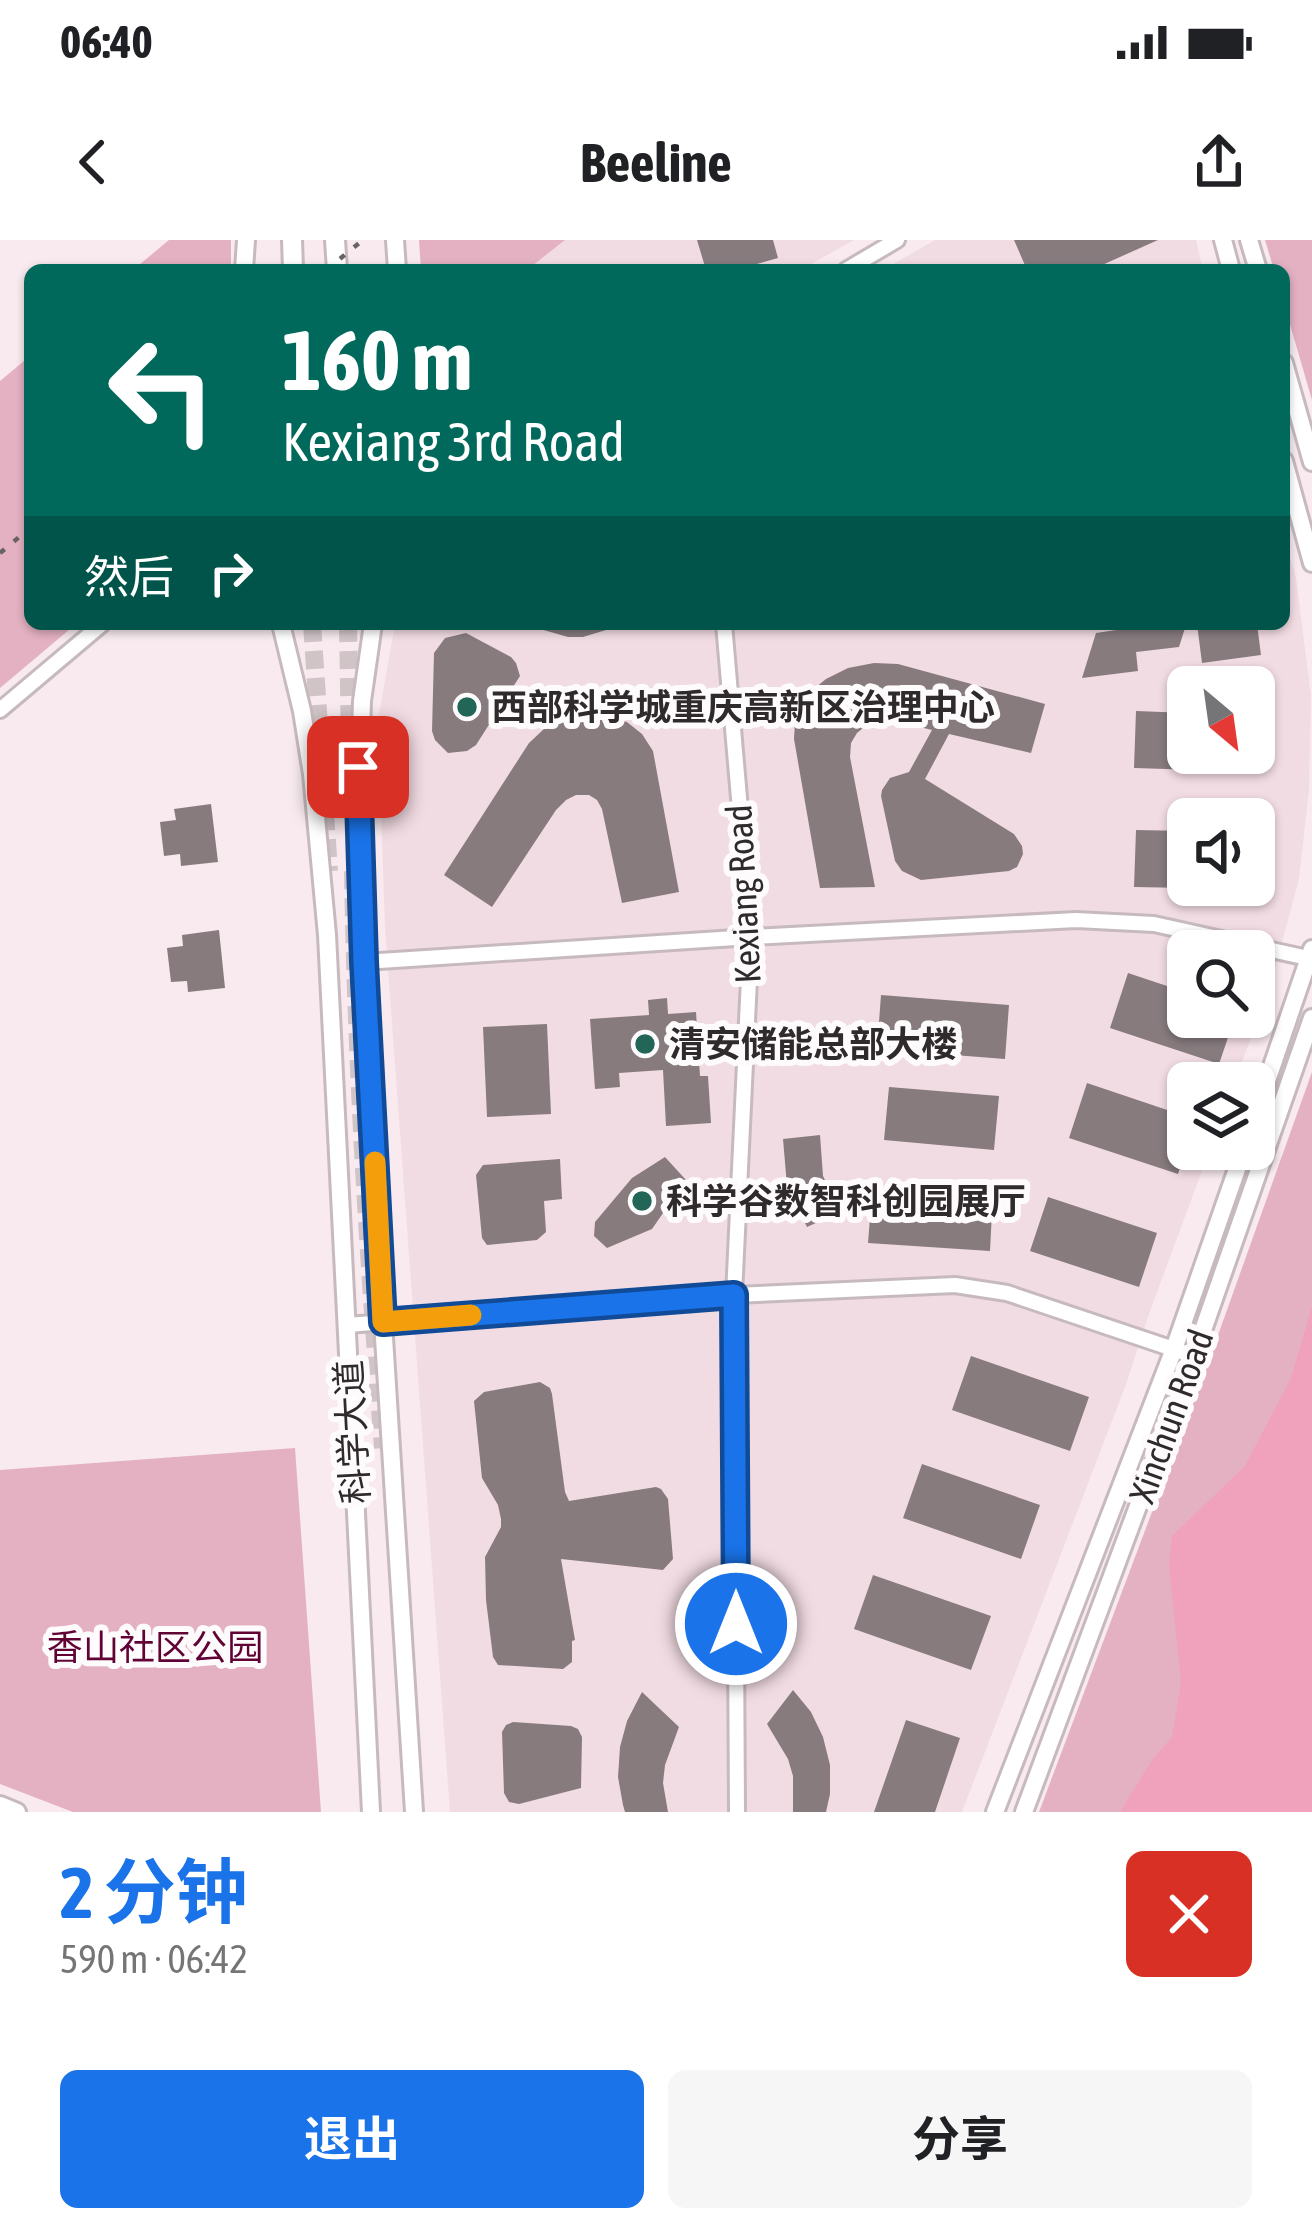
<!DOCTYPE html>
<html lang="zh">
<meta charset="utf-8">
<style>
:root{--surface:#fff;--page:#f6f6f6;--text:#202124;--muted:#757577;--accent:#1a73e8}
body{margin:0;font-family:"Asap Condensed","Noto Sans SC",sans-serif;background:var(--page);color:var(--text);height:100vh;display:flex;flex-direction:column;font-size:45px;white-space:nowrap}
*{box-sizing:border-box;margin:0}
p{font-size:39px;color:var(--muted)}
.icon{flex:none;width:66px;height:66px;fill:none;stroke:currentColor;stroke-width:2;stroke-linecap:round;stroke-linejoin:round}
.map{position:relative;height:1572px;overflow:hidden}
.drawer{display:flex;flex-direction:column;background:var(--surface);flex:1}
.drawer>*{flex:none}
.top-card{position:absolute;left:24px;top:24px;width:1266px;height:366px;border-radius:18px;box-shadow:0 3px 9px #0004;background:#00695c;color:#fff;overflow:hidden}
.needle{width:78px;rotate:151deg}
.tools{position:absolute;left:1167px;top:426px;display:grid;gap:24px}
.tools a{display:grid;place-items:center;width:108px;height:108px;border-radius:18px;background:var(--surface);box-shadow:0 3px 9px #0004;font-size:60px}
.pin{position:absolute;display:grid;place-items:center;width:102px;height:102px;color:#fff;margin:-51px;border-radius:24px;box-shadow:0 6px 18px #0006}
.me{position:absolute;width:132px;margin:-66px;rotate:0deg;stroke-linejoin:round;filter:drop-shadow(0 0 9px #0008)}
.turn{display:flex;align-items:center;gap:42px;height:252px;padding:0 60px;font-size:54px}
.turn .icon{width:156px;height:156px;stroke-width:2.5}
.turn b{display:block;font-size:84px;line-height:102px}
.then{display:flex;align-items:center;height:114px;padding:0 60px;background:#0003;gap:24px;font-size:45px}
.round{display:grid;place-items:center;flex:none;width:126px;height:126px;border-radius:18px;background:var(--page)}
.summary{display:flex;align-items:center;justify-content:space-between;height:204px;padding:0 60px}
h1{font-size:72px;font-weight:700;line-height:90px;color:var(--accent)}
.button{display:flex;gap:24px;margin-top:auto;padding:24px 60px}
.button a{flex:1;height:138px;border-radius:18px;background:var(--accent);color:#fff;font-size:48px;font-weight:700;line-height:138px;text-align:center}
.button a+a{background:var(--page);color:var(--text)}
.status{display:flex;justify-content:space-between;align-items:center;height:84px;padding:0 60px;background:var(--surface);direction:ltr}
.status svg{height:33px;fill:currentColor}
header{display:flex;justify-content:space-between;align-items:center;height:156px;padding:0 60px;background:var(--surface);font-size:54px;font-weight:700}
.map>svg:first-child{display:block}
</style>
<div class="status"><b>06:40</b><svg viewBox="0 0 49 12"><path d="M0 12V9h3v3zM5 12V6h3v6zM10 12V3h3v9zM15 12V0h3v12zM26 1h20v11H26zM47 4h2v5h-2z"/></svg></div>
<header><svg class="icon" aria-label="back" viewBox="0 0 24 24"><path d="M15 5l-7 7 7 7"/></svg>Beeline<svg class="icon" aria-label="share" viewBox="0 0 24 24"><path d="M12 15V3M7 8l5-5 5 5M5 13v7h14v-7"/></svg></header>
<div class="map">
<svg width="1312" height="1572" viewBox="0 0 1312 1572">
<rect width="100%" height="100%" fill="#f8eaee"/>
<!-- built -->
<path fill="#f2dce3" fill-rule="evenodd" d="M565,0H854L801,30H527Z
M935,0H1196L1203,30H883Z
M1284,299L1296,337L1311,456L1309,550L1299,639L1270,747L1234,843H1188V909H1210L1149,1074L1125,1147L962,1572H450L385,688L378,480L395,384H1284ZM1188,447H1254V513H1188ZM1188,579H1254V645H1188ZM1188,711H1254V777H1188Z"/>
<!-- green -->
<path fill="#e4b1c2" d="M169,0H231V30H133Z
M419,0H565L527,30H421Z
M1265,0H1312V160L1284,64V30H1274Z
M30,116V384H76L0,448V141Z
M1312,832V1572H1039L1207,1126Z
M295,1208L321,1572H73L0,1544V1230Z"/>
<!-- forest -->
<path fill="#f0a1bc" d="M1312,1066V1572H1120L1152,1520L1172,1497L1181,1442L1169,1326L1172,1296L1245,1226L1291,1138Z"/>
<!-- building -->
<path fill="#877b7e" d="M697,0H773L778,18L735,30H706Z
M1014,0H1158L1091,30H1027Z
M533,384H616V387L583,397H568L533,387Z
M1122,384H1177L1178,389L1185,388L1179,407L1136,412L1138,431L1082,438L1096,393L1123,389Z
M1197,384H1257L1261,415L1202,423Z
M466,393L511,417L516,423L520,436L476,505L467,511L448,513L435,500L432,491L434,413L445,398Z
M874,423L898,424L1045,464L1031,513L949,494L925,539L1014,594L1022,606L1023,614L1017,627L1009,631L921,640L902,631L895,621L881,556L882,550L890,538L909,532L932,490L895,481H880L868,484L857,493L851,503L850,517L875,647L820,648L794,499L795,481L800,465L810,452L826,439L848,428Z
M1136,471L1188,473V513H1263L1262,532L1134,528Z
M584,475L606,476L627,482L642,494L653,511L679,652L622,663L602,569L597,560L589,555H576L566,560L556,570L492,667L444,635L529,503L545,488L564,478Z
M211,564L218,622L181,626L180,614L164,616L160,582L176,580L174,569Z
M1136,590L1188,591V648L1134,647Z
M219,690L225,748L188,752L187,741L171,742L167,708L183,706L182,695Z
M1128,733L1188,753V777H1235L1219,824L1110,788Z
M881,755L1009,765L1005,819L877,809Z
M667,758L668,774L696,772L700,836H708L711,883L666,886L663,830L619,833L620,847L595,849L590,779L649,775L648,760Z
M547,784L551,874L487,877L483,787Z
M1087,843L1188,877V904L1178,934L1069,898Z
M889,847L999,856L994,910L884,900Z
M820,895L823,936L840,972L807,987L787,946L783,899Z
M665,917L686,940L652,989L607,1008L594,996L595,982L632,938Z
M560,919L562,959L544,961L546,992L537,1000L487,1005L482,998L476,935L483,925Z
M1048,957L1157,993L1139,1047L1030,1011Z
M871,965L992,972L990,1011L868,1003Z
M971,1116L1089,1157L1070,1211L952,1170Z
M540,1142L550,1148L552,1154L565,1252L569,1261L656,1247L661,1249L668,1259L673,1319L663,1330L561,1319L575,1400L572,1401V1422L563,1429L498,1425L493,1417L486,1360L485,1317L501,1287V1279L498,1265L482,1238L474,1161L484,1152Z
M922,1224L1040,1265L1021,1319L903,1278Z
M873,1335L991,1376L971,1430L854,1389Z
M793,1450L811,1472L823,1497L830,1525V1554L826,1572H793V1536L788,1519L767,1484Z
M642,1452L679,1487L665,1525L663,1543L668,1572H625L623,1565L618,1537L620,1507L627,1481Z
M906,1480L960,1498L935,1572H874Z
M513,1482L571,1486L578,1489L582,1497L581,1548L519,1564L509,1562L504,1553L502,1492L506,1485Z"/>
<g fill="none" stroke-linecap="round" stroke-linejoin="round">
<!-- trunk-tunnel -->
<path stroke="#d0c4c7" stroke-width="18" stroke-dasharray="18 9" stroke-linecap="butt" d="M312,384L329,631
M348,384L351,567
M353,631C356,823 368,1016 383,1208"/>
<defs>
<path id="tertiary" d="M846,30L897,0
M724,384L751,697L734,1055L737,1572
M0,470L102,384
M364,722L751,697L1076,680L1154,684L1312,719
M347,1085L734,1055L955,1045L1007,1053L1194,1116"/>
<path id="secondary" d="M395,0L397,30
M1223,0L1231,30
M1249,0L1258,30
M244,30L246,0
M1284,123L1312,222
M1284,221L1312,323
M281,384L302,471L312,534L327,695L371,1572
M373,384L362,461L358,588L383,1082L414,1572
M1254,879L1312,709
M0,1565L17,1572
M995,1572L1174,1109L1244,909
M1024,1572L1194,1116L1312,778"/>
<path id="trunk" d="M292,0L293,30
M335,0L337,30"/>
</defs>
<!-- tertiary casing -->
<use href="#tertiary" stroke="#c7babe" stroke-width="20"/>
<!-- secondary casing -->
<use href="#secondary" stroke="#c7babe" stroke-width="22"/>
<!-- trunk casing -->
<use href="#trunk" stroke="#c7babe" stroke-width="24"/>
<!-- tertiary -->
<use href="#tertiary" stroke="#fff" stroke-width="14"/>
<!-- secondary -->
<use href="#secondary" stroke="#fff" stroke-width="16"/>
<!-- trunk -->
<use href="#trunk" stroke="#fff" stroke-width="18"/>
<!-- rail -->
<path stroke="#696264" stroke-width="4.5" stroke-dasharray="6 12" stroke-linecap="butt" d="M326,30L363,0
M0,313L30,288"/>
</g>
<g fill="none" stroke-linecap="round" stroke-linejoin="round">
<defs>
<path id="route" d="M358,527L364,722L383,1082L734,1055L736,1384"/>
</defs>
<!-- route casing -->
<use href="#route" stroke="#114b97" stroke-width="30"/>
<!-- route -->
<use href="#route" stroke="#1a73e8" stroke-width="21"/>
<!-- slow -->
<path stroke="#f59e0b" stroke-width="21" d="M375,922L383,1082L471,1075"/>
</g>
<!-- markers -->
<g fill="#226658" stroke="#fefbfc" stroke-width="4.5">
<circle cx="467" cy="467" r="12"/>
<circle cx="645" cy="804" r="12"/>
<circle cx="642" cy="961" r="12"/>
</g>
<g text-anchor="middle" stroke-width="12" stroke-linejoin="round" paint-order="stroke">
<!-- poi labels -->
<g font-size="36" font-weight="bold" fill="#2f2a2b" stroke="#fefbfc" text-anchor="start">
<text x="491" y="480">西部科学城重庆高新区治理中心</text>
<text x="669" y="817">清安储能总部大楼</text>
<text x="666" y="974">科学谷数智科创园展厅</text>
</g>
<!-- street labels -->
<g font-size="36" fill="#2f2a2b" stroke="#fefbfc">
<text transform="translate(743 654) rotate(-93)" y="13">Kexiang Road</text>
<text transform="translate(1171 1176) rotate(-70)" y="13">Xinchun Road</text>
<text transform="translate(352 1192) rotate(-93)" y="13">科学大道</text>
</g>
<!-- park labels -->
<g font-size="36" fill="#610234" stroke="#fefbfc">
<text x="155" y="1420">香山社区公园</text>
</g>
</g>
</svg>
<div class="tools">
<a><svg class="needle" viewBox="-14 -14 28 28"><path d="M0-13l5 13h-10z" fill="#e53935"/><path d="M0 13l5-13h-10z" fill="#757577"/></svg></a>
<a><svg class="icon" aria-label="sound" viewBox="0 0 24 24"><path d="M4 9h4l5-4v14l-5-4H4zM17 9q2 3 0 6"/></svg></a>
<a><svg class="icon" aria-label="search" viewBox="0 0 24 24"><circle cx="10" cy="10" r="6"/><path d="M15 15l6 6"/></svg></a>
<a><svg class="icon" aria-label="layers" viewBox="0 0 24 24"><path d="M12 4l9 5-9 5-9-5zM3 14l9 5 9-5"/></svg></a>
</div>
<div class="pin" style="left:358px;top:527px;background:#d93025"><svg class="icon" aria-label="arrive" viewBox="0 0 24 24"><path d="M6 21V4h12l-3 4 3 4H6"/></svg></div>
<svg class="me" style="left:736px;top:1384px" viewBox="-20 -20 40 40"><circle r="17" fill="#1a73e8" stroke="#fff" stroke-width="3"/><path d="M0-11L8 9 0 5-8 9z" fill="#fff"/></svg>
<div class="top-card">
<div class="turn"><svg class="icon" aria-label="left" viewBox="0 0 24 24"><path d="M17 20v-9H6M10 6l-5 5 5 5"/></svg><div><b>160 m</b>Kexiang 3rd Road</div></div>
<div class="then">然后<svg class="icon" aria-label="right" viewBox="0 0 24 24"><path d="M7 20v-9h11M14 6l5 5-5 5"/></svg></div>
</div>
</div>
<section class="drawer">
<div class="summary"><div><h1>2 分钟</h1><p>590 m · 06:42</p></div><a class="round" style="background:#d93025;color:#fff"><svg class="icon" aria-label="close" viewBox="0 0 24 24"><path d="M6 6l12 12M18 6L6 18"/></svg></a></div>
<div class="button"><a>退出</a><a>分享</a></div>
</section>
